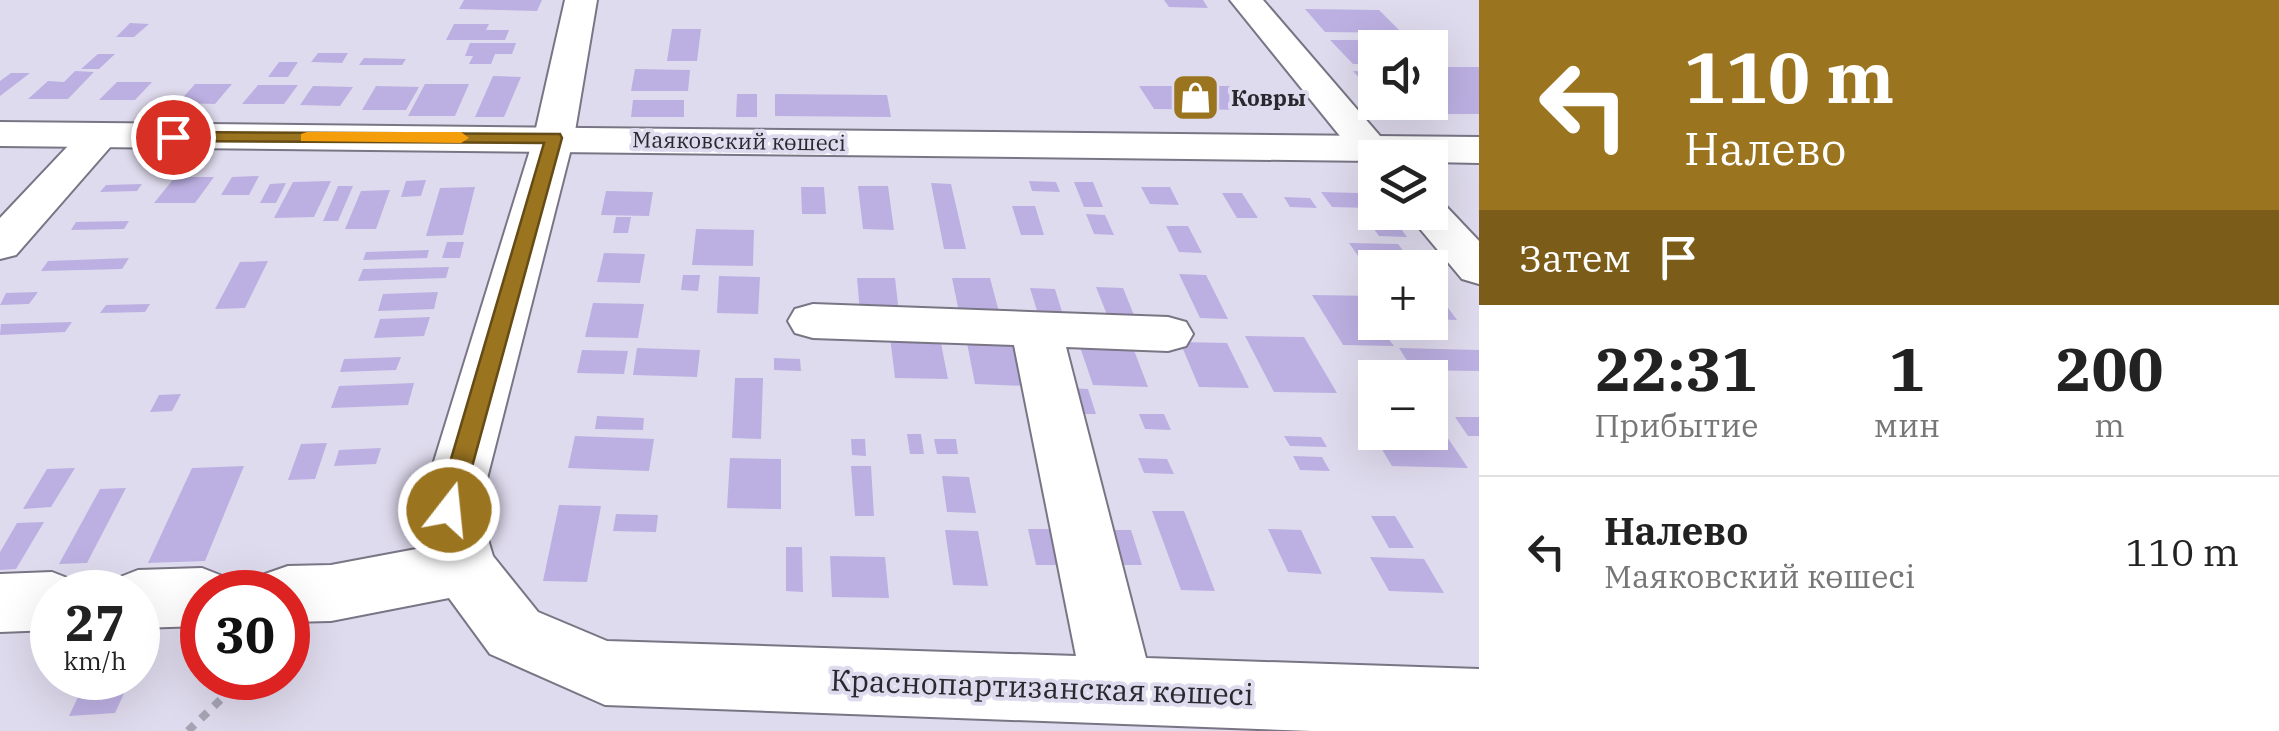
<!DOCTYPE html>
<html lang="ru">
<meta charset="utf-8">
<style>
:root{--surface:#fff;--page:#f2f2f2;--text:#222;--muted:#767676;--line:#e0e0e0}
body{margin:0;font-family:"IBM Plex Serif",serif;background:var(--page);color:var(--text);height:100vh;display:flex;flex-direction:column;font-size:38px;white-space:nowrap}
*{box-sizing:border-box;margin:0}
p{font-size:32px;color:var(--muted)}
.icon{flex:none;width:55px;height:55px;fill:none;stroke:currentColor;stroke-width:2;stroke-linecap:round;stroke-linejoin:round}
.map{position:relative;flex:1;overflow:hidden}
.side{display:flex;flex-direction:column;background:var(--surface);width:800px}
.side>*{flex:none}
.top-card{background:#9b7420;color:#fff;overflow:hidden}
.tools{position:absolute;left:1358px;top:30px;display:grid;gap:20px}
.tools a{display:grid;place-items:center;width:90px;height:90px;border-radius:0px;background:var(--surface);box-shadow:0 10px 40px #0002;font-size:50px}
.speed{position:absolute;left:30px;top:570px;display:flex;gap:20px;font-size:50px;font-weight:700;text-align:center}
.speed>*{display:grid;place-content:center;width:130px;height:130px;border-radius:50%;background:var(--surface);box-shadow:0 10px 40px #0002;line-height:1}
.speed small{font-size:25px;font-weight:400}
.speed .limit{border:15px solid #d22;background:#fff;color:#111}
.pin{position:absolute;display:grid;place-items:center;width:85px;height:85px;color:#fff;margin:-42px;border:5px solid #fff;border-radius:50%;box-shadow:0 2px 10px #0007}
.me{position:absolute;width:110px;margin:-55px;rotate:16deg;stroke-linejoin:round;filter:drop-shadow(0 0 8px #0008)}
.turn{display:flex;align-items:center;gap:35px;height:210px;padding:0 40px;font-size:45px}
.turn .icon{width:130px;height:130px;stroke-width:2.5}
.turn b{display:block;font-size:70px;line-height:85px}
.then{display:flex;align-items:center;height:95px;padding:0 40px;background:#0003;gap:20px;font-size:38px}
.eta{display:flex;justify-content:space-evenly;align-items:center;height:170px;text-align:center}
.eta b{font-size:60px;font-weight:700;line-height:70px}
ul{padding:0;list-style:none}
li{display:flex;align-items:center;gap:30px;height:150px;padding:0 40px;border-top:2px solid var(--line)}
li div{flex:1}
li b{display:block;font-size:38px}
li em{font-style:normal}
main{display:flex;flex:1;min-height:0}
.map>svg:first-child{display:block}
</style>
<main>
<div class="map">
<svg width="1479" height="731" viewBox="0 0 1479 731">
<rect width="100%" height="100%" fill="#dfdbee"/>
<!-- building -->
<path fill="#bcb0e2" d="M464,0H542L537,11L459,9Z
M1164,0H1203L1208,8L1169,7Z
M1305,9L1379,10L1402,33L1325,32Z
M130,23L149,24L134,37H116Z
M454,24H489L486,30H509L505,40H446Z
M672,29H701L697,61H667Z
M1330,40H1417L1426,48H1375V64H1353Z
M470,43H516L512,54H495L491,64H469L473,56H465Z
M318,53H348L342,63L311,62Z
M98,54H115L99,69H81Z
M364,58L406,59L402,65H359Z
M279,62H298L288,77H268Z
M1430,67H1479V114H1393L1383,102H1430Z
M635,69L690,70L688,91H631Z
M75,71L94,72L68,99H28L48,81L64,82Z
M1353,71L1375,72V95Z
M11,73H30L0,96V81Z
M493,76L521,77L504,117H475Z
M117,82H152L135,100H99Z
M195,84H232L215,104L178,103Z
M425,84H469L455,116H408Z
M258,85H298L284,104H242Z
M313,86L353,87L340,106L300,105Z
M376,86L419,87L406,110H362Z
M1139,86H1236L1254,110L1154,109Z
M737,94H757V117H736Z
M775,94L887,95L891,117L775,116Z
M633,100H684V117H631Z
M259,176L249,195H221L232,177Z
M175,177H214L195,203H154Z
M426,180L421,196L401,197L406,181Z
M331,181L314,217L274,218L293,182Z
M1029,181L1056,182L1060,192L1032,191Z
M1074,182H1093L1103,207H1084Z
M286,183L276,203H260L270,184Z
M931,183L951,184L966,249H944Z
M142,184L137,191L100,192L106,185Z
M338,186H353L338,221H323Z
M858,186H888L894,230L863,229Z
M475,187L463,235L426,236L440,188Z
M801,187H824L826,214H802Z
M1141,187H1170L1179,205L1150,204Z
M390,190L376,229H345L361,191Z
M606,191L653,192L649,216L601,215Z
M1321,192L1358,193L1370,208L1332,207Z
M1222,193H1242L1258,218H1237Z
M1284,197L1310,198L1317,208L1290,207Z
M1012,206H1035L1044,235H1021Z
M1086,214L1105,215L1114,235L1094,234Z
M616,217H631L628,233H613Z
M129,221L124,229L71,230L76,222Z
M1371,225L1399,226L1407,237L1379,236Z
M1166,226H1188L1202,253L1179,252Z
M696,229L754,230L753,266L692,265Z
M447,242H464L460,258H442Z
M1349,243L1398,244L1408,257L1358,256Z
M429,250L427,258L363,260L366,252Z
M604,253L645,254L640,283L597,282Z
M129,258L122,269L41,271L48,261Z
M268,261L245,308L215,309L240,262Z
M449,267L446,278L358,281L363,269Z
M1179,274L1206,275L1228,319L1200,318Z
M683,275H700L698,291L681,290Z
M719,276L760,277L758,314L717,313Z
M857,278H895L899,313L860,312Z
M952,278H990L999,312H959Z
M1096,287L1123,288L1136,320H1109Z
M1030,288L1055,289L1063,315L1038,314Z
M38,292L29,304L0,305L6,293Z
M438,292L434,309L378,311L383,294Z
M1312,295L1375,296V322L1394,346L1343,345Z
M1430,297H1440L1457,320L1430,319Z
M593,303L644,304L638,338L585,337Z
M150,304L145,312L100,313L106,305Z
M430,317L424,336L374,338L380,319Z
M72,322L65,332L0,335L1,324Z
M1245,336L1304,337L1337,393L1274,392Z
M890,337L940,338L948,379L895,378Z
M966,338L1015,339L1027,386L975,384Z
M1180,342L1227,343L1249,388L1199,387Z
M1079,344L1132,345L1148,387L1093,385Z
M637,348L700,350L697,377L633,375Z
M1399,348L1479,350V371L1413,370Z
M582,350L628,351L624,374L577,373Z
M401,357L396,370L340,372L344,359Z
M774,358L800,359L801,371L774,370Z
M735,378H763L761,439L732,438Z
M414,383L408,405L331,408L339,386Z
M1070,388L1088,389L1096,414H1077Z
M181,394L172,411L150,412L159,395Z
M1139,414H1164L1171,430L1145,429Z
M597,416L644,418L643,430L595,429Z
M1455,417H1479V436H1468Z
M1366,423H1375V432H1430V424L1439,425L1468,468L1392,466Z
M907,434H921L924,454H910Z
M575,436L654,439L649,471L568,468Z
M1284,436L1321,437L1327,447L1290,446Z
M851,439H865L866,456L852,455Z
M934,439H956L958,454H937Z
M327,443L315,479L288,480L301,444Z
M381,448L376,464L334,466L339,450Z
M1293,456L1322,457L1330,471L1300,470Z
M730,458L781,459V509L727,508Z
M1138,458L1167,459L1174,474L1144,473Z
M244,466L205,561L148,563L192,468Z
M851,466H871L874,516H855Z
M75,468L51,507L23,509L47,469Z
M942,476L969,477L976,513L947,512Z
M126,488L87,563L59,564L100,489Z
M559,505L601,506L587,582L543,581Z
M1152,511H1184L1215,591L1181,590Z
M616,514L658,515L656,532L613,531Z
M1371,516H1395L1414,548H1389Z
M44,522L16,569L0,570V552L17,523Z
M1028,529H1054L1063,565H1036Z
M1268,529L1301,530L1322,574L1288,572Z
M945,530L978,531L988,586L953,585Z
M1112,530H1131L1142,565H1123Z
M786,547H802L803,592L786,591Z
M830,556L885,557L889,598L832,597Z
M1370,557L1424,559L1444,593L1389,591Z
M87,678H131L115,713L69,716Z"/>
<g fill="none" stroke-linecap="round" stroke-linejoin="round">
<defs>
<path id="minor" d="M565,0H597L574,137L479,510L493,556L538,612L607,641L1076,656L1014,345L813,338L795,333L788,321L795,309L813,304L1168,317L1186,322L1193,334L1186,346L1168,351L1066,347L1146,658L1479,669V731H1312L605,705L490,654L449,598L331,621L288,622V592H256L265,574L288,566L331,565L427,547L419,510L534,137Z
M1230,0H1263L1399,158H1375V169L1365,167Z
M98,125L112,129L118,137L112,145L16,255L0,259V218L84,129Z
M1430,199L1443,203L1479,241V284L1462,279L1406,212H1430Z
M202,568L225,577L233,592H202V626L138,628V592H108L115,579L138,570Z
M52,572L75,581L81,592H52V630L0,632V574Z"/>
<path id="major" d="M0,122L1479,137V163L1430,162V158H1375V161L0,146Z"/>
</defs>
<!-- minor casing -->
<use href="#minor" stroke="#797585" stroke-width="4"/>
<!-- major casing -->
<use href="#major" stroke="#797585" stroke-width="4"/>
<!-- path -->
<path stroke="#a7a4b3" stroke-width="8" stroke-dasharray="9 9" stroke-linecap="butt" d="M188,731L243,678"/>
<!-- minor -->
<use href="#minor" fill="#fff" fill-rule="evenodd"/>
<!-- major -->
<use href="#major" fill="#fff" fill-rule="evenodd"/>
</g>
<!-- route -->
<path fill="#9b7420" stroke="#654b15" stroke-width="2.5" d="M173,132L560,134L562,138L458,518L449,521L439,518L436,510L544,143L167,141V134Z"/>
<!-- slow -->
<path fill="#f59e0b" d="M307,132H461L469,138L461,143L301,141V134Z"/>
<!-- icons -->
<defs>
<symbol id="shop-square" viewBox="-11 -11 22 22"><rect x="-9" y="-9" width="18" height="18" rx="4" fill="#9b7420" stroke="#dfdbee"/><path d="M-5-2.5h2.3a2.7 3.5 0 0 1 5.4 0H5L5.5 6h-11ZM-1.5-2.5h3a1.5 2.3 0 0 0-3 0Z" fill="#fff"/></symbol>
</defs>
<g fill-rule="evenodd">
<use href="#shop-square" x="1168" y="70" width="55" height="55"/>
</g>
<g text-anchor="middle" stroke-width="8" stroke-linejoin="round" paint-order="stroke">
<!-- far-poi labels -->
<g font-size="22" font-weight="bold" fill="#2a282f" stroke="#dfdbee" text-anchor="start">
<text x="1231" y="106">Ковры</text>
</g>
<!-- far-street labels -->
<g font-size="22" fill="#2a282f" stroke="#dfdbee">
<text transform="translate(739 141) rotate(1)" y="8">Маяковский көшесі</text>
</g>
<!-- near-street labels -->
<g font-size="30" fill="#2a282f" stroke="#dfdbee">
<text transform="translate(1042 688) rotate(2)" y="10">Краснопартизанская көшесі</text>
</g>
</g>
</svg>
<div class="tools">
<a><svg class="icon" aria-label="sound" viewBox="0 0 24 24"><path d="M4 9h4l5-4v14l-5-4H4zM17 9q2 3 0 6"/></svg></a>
<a><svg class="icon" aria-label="layers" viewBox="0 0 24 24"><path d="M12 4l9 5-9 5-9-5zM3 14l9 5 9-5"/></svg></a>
<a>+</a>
<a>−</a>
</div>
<div class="speed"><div>27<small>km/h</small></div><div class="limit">30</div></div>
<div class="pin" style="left:173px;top:137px;background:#d93025"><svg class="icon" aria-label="arrive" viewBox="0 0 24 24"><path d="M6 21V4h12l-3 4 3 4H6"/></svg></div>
<svg class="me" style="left:449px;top:510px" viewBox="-20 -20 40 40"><circle r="17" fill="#9b7420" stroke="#fff" stroke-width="3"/><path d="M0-11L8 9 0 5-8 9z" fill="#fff"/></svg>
</div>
<section class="side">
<div class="top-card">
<div class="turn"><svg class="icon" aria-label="left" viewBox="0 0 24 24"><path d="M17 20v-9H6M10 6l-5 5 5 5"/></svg><div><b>110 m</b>Налево</div></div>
<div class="then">Затем<svg class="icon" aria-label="arrive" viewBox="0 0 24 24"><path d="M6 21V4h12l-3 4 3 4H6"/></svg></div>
</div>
<div class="eta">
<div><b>22:31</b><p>Прибытие</p></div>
<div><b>1</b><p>мин</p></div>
<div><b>200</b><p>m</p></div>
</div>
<ul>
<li><svg class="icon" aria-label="left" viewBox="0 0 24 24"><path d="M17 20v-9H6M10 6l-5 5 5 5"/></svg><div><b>Налево</b><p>Маяковский көшесі</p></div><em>110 m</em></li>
</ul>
</section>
</main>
